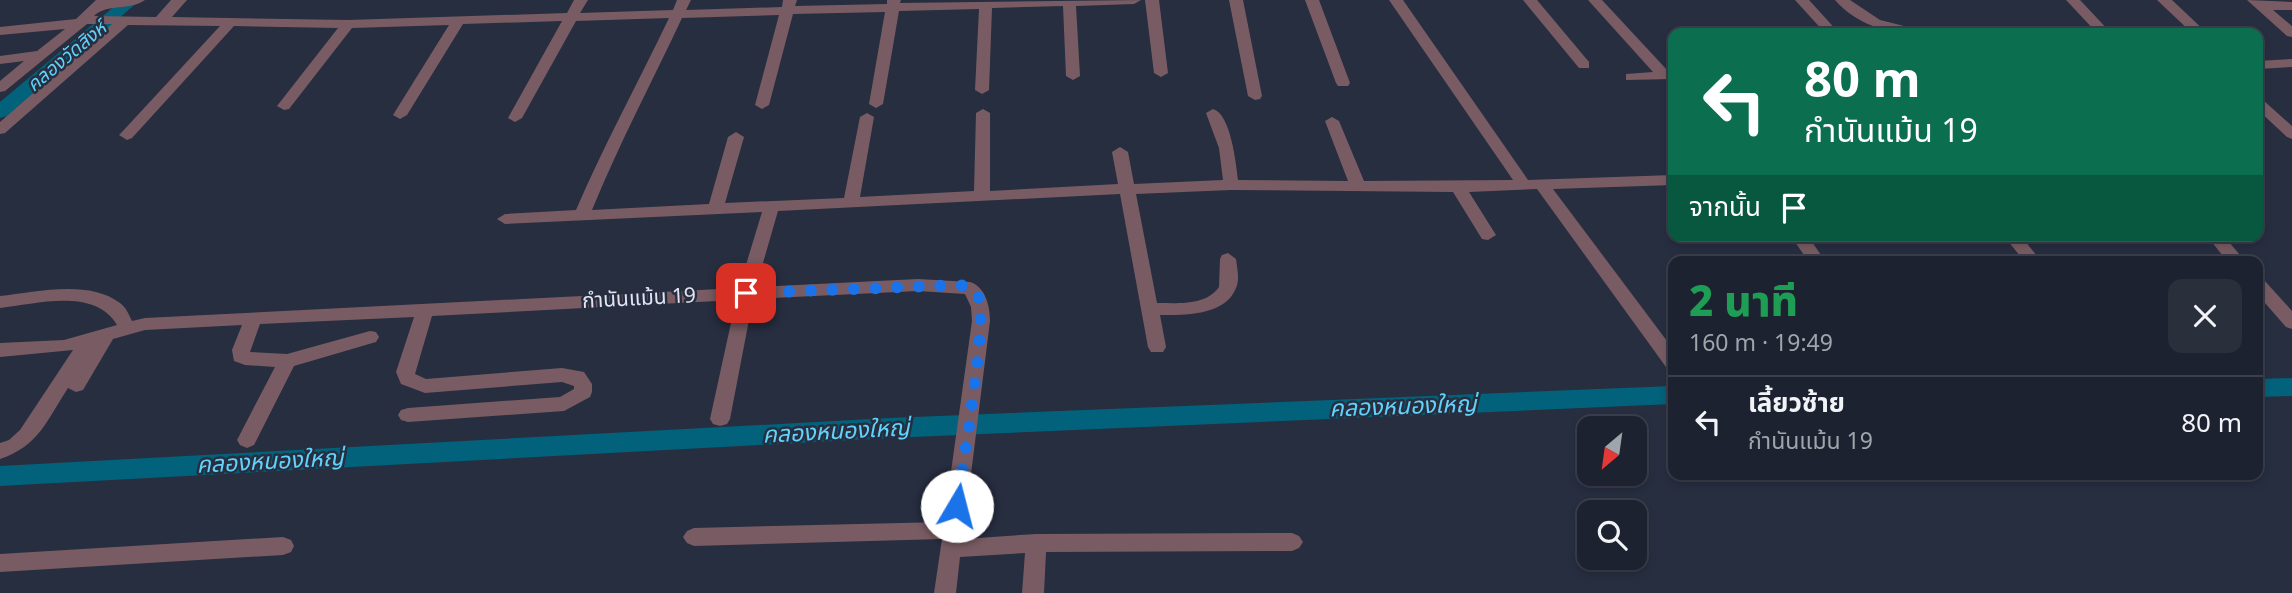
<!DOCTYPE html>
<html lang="th">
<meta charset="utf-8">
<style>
:root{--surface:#1d2230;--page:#2a2f3c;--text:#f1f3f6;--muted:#a0a4ab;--line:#3b3f4c}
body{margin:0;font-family:"Noto Sans","Noto Sans Thai",sans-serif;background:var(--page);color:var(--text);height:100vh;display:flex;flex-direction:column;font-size:26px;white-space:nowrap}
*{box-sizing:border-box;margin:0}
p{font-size:23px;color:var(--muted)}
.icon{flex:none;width:38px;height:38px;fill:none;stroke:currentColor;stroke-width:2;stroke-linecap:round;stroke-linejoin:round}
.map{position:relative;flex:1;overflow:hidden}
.panel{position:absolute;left:1668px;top:256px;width:595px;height:224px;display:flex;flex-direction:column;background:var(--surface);border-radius:14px;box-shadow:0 4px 10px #0003,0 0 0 2px var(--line)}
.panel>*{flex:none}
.banner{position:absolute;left:1668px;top:28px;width:595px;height:214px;border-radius:14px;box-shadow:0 4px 10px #0003,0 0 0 2px var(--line);background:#0b6e4f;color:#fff;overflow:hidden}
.needle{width:46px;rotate:209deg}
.controls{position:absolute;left:1577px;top:416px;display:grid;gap:14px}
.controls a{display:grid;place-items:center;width:70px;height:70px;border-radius:14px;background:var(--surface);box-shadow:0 4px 10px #0003,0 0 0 2px var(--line);font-size:35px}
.pin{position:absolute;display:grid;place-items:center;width:60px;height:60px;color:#fff;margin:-30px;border-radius:14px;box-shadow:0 4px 10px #0006}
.me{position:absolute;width:77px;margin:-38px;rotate:8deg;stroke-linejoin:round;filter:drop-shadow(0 0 5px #0008)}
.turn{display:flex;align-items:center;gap:24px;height:147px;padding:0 21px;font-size:32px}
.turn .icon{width:91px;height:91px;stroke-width:2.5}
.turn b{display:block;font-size:49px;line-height:60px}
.then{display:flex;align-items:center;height:66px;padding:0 21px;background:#0003;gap:14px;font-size:26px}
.round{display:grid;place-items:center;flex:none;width:74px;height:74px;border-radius:14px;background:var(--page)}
.head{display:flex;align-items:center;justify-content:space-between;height:119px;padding:0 21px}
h1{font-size:42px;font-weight:800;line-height:52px;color:#1e9e55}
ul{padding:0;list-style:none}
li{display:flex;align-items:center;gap:21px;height:91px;padding:0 21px;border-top:2px solid var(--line)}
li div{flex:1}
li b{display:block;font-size:26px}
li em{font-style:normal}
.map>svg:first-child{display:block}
</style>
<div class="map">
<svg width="2292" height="593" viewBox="0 0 2292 593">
<rect width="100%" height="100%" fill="#272e40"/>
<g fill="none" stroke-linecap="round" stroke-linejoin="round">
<!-- canal -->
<path fill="#02627b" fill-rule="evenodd" d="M122,0H140L7,116L0,118V102Z
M2292,378V396L2258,397V379Z
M1673,386V404L890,438L0,486V466L890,418Z"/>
<!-- minor -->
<path fill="#795c63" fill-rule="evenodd" d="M96,0H145C130,11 107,3 94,16L156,17L171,0H187L172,17L348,20L567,13L574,0H588L580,13L673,10L677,0H691L686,10L782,7L783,0H797L795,6L887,4V0H901L900,3L1141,0L1134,4L1076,6L1080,76L1073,80L1066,76L1063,6L992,8L989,90L982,94L975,90L979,9L899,11L883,104L876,108L869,104L885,12L793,14L769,105L762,109L755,105L779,15L682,18C652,82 619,144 592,210L709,204L728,137L736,132L744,137L725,203L844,198L860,117L867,113L874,117L860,197L974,191L976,113L983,109L990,113V191L1118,184L1112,152L1120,147L1128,152L1134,184L1223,180L1219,148L1206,113L1213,109C1231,114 1236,164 1238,180L1348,181L1325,121L1332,117L1339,121L1364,181L1513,180L1389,0H1403L1528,180L1673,175V185L1553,189L1673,349V369L1666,367L1537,189L1469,192L1496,235L1488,240L1482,239L1453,192L1231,190L1136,194L1157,303C1178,303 1206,306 1219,287L1220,259L1222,255L1228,253L1236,259C1237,268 1240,279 1236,288C1225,316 1185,315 1160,315L1166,347L1163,352H1151L1148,347L1120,194L778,211L756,287L918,279L970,282C986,287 990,307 990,321L963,539L1036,534L1292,533L1299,536L1303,542L1299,548L1292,551L1046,552L1044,593H1022L1025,553L960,557L956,593H934L942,539L694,546L687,543L683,537L687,531L694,528L944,522L972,321L971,307L965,294L918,291L753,299L730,419L727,424L720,426L713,424L710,419L736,300L432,316L415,374L426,379L562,368L584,372L592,384V392L590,397L564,411L408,422L401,420L398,415L401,410L408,408L560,397L574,389V386L562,382L425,393L401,384L396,372L414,317L260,324L250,352L287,354L370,331L376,332L379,337L376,342L294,366L254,445L247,448L240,445L237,440L275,367L245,365L234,361L232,350L242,325L145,330L113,339L83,390L76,392L68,388C47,420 39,446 0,459V443L9,440L20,430L73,350L0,357V343L64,340L117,325C95,287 36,304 0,308V296C35,292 89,279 120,303C126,307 129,315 132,321L145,318L739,288L762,212L505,224L497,219L505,214L576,210C604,145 638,83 669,18L576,21L522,118L515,122L508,118L562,21L463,24L407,115L400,119L393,115L449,25L352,28L289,109L284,110L277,106L338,28L234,26L132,138L127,140L119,135L122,132L220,26L128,25L5,133L0,134V122L112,24H87L5,91L0,92V81L24,61L0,64V56L37,51L65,29L0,35V27L76,19Z
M1145,0H1159L1168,73L1161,77L1154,73Z
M1229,0H1243L1262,96L1260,99L1255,100L1248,96Z
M1305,0H1319L1350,83L1348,86H1338L1336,83Z
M1523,0H1537L1589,62V68H1579Z
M1588,0H1602L1668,71H1673V79L1626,80V74L1653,72Z
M1795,0H1809L1839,33H1825Z
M1835,0H1850L1880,20L1920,30L1922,33C1889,34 1858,26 1835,0Z
M2066,0H2080L2111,33H2097Z
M2157,0H2172L2207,33H2192Z
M2247,0L2292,2V10H2273L2292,26V37L2287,36Z
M2292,59V67L2258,69V61Z
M2258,99L2263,100L2292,126V139L2287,137L2258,110Z
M1791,236H1808L1825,261H1808Z
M2004,236H2021L2041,261H2024Z
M2207,236H2224L2245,261H2227Z
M2258,278L2264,280L2292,311V329L2286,327L2258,295Z
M283,537L291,540L294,546L291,552L283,555L0,572V554Z"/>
</g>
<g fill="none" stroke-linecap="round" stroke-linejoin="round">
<!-- route -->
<path stroke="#1a73e8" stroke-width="12" stroke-dasharray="0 21.6" d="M746,293L960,285C967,287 974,289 978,296C989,314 961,475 957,506"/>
</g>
<g text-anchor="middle" stroke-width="5" stroke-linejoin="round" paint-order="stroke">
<!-- far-water labels -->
<g font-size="19" font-style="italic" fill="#61d2f9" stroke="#272e40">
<text transform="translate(66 56) rotate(-40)" y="7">คลองวัดสิงห์</text>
</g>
<!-- street labels -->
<g font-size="21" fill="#e1e5f2" stroke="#272e40">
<text transform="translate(639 298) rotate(-3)" y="7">กำนันแม้น 19</text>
</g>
<!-- water labels -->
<g font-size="23" font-style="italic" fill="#61d2f9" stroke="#272e40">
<text transform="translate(1403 406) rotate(-2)" y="8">คลองหนองใหญ่</text>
<text transform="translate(836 431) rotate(-3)" y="8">คลองหนองใหญ่</text>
<text transform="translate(270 461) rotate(-3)" y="8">คลองหนองใหญ่</text>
</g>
</g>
</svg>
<div class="controls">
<a><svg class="needle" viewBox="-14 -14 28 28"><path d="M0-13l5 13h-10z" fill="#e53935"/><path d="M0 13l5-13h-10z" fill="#a0a4ab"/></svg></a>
<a><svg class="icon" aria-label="search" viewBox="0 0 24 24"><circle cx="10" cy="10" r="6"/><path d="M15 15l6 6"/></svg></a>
</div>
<div class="pin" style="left:746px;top:293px;background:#d93025"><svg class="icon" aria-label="arrive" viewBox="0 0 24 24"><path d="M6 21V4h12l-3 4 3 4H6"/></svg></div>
<svg class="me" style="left:957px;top:506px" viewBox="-20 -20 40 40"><circle r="19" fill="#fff"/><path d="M0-13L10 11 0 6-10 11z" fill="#1a73e8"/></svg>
<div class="banner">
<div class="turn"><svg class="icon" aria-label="left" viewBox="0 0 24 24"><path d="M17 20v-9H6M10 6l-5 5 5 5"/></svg><div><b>80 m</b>กำนันแม้น 19</div></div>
<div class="then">จากนั้น<svg class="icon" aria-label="arrive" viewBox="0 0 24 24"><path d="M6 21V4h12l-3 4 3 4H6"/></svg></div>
</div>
<section class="panel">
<div class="head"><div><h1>2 นาที</h1><p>160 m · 19:49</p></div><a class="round"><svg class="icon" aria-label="close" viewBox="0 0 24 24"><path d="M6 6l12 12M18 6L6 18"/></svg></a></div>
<ul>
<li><svg class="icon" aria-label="left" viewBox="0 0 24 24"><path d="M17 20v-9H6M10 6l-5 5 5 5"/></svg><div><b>เลี้ยวซ้าย</b><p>กำนันแม้น 19</p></div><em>80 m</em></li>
</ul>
</section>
</div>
